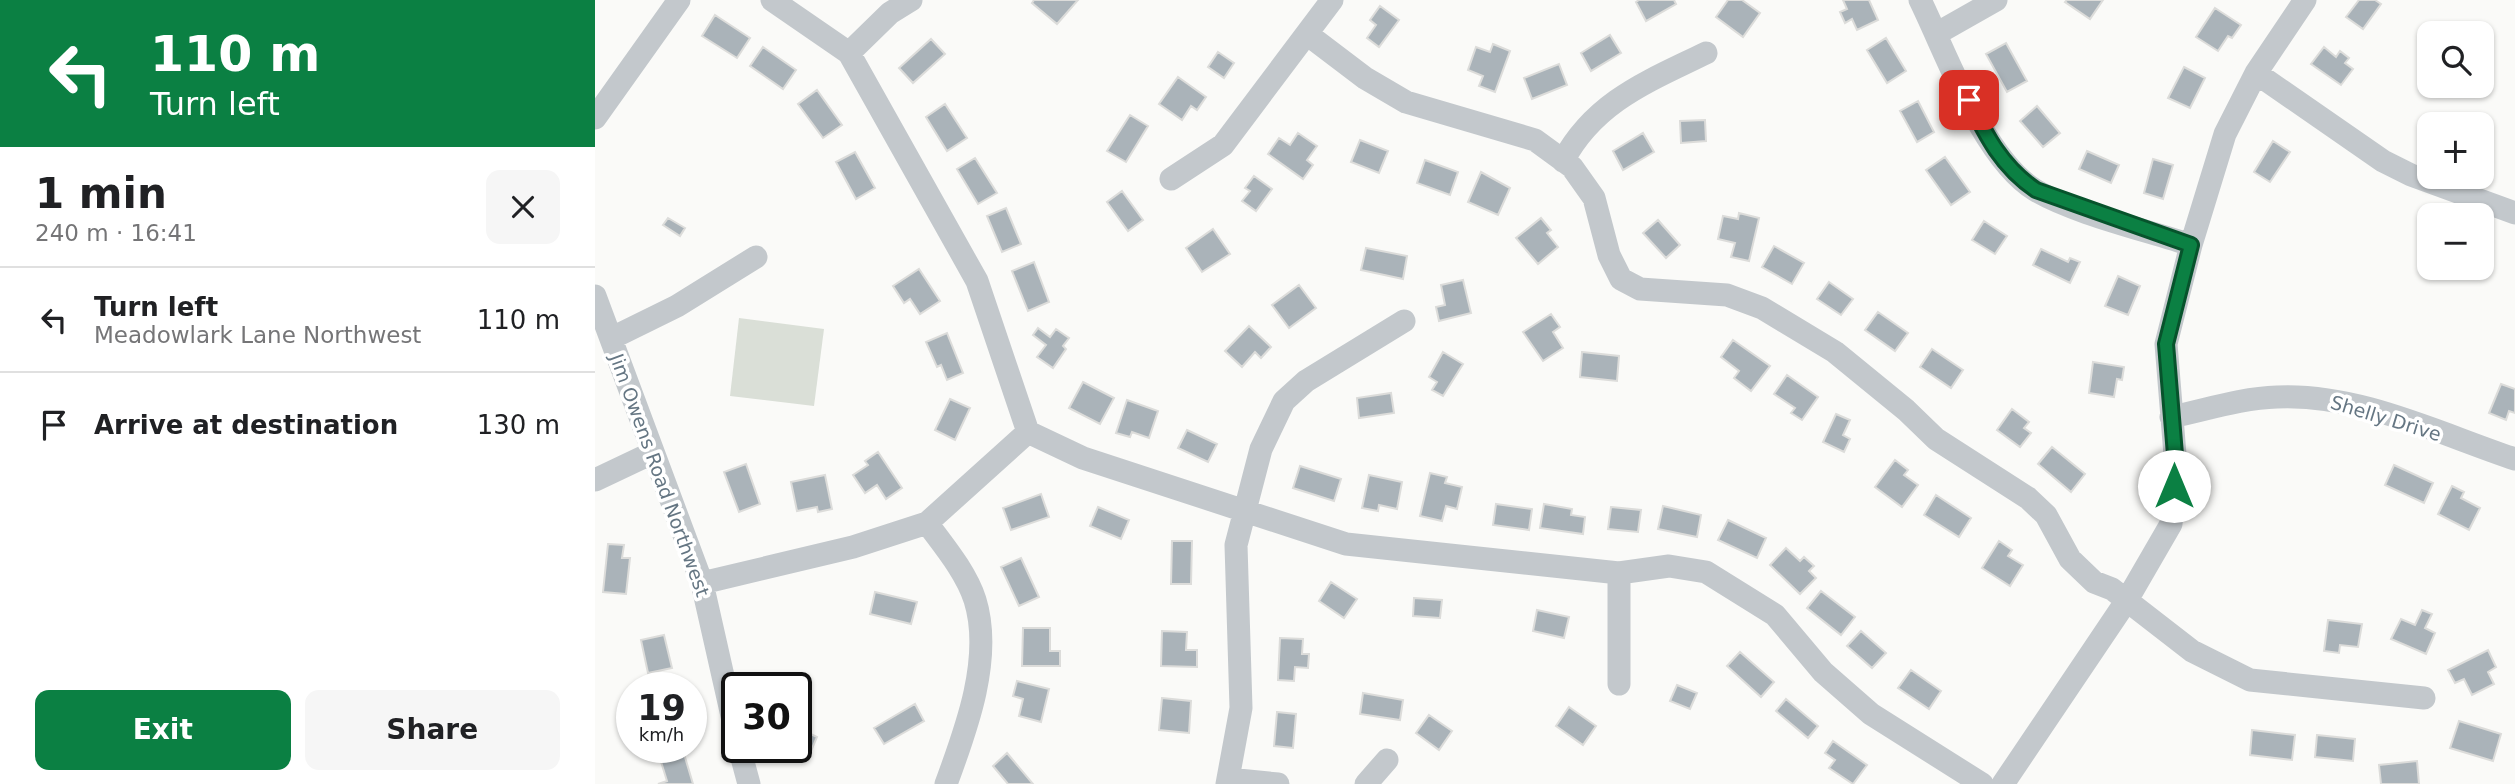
<!DOCTYPE html>
<meta charset="utf-8">
<style>
:root{--surface:#fff;--page:#f6f6f6;--text:#202124;--muted:#757577;--line:#e0e0e0;--accent:#0b8043}
body{margin:0;font-family:"DejaVu Sans",sans-serif;background:var(--page);color:var(--text);height:100vh;display:flex;flex-direction:column;font-size:26px;white-space:nowrap}
*{box-sizing:border-box;margin:0}
p{font-size:23px;color:var(--muted)}
.icon{flex:none;width:38px;height:38px;fill:none;stroke:currentColor;stroke-width:2;stroke-linecap:round;stroke-linejoin:round}
.map{position:relative;flex:1;overflow:hidden}
.sheet{display:flex;flex-direction:column;background:var(--surface);width:595px}
.sheet>*{flex:none}
.hud{background:#0b8043;color:#fff;overflow:hidden}
.fabs{position:absolute;left:1822px;top:21px;display:grid;gap:14px}
.fabs a{display:grid;place-items:center;width:77px;height:77px;border-radius:14px;background:var(--surface);box-shadow:0 2px 5px #0004;font-size:35px}
.speed{position:absolute;left:21px;top:672px;display:flex;gap:14px;font-size:35px;font-weight:700;text-align:center}
.speed>*{display:grid;place-content:center;width:91px;height:91px;border-radius:50%;background:var(--surface);box-shadow:0 2px 5px #0004;line-height:1}
.speed small{font-size:18px;font-weight:400}
.speed .limit{border:4px solid #111;border-radius:10px;background:#fff;color:#111}
.pin{position:absolute;display:grid;place-items:center;width:60px;height:60px;color:#fff;margin:-30px;border-radius:14px;box-shadow:0 4px 10px #0006}
.me{position:absolute;width:77px;margin:-38px;rotate:0deg;stroke-linejoin:round;filter:drop-shadow(0 0 5px #0008)}
.turn{display:flex;align-items:center;gap:24px;height:147px;padding:0 35px;font-size:32px}
.turn .icon{width:91px;height:91px;stroke-width:2.5}
.turn b{display:block;font-size:49px;line-height:60px}
.round{display:grid;place-items:center;flex:none;width:74px;height:74px;border-radius:14px;background:var(--page)}
.headline{display:flex;align-items:center;justify-content:space-between;height:119px;padding:0 35px}
h1{font-size:42px;font-weight:700;line-height:52px}
.action{display:flex;gap:14px;margin-top:auto;padding:14px 35px}
.action a{flex:1;height:80px;border-radius:14px;background:var(--accent);color:#fff;font-size:28px;font-weight:700;line-height:80px;text-align:center}
.action a+a{background:var(--page);color:var(--text)}
ul{padding:0;list-style:none}
li{display:flex;align-items:center;gap:21px;height:105px;padding:0 35px;border-top:2px solid var(--line)}
li div{flex:1}
li b{display:block;font-size:26px}
li em{font-style:normal}
main{display:flex;flex:1;min-height:0}
.map>svg:first-child{display:block}
</style>
<main>
<section class="sheet">
<div class="hud">
<div class="turn"><svg class="icon" aria-label="left" viewBox="0 0 24 24"><path d="M17 20v-9H6M10 6l-5 5 5 5"/></svg><div><b>110 m</b>Turn left</div></div>
</div>
<div class="headline"><div><h1>1 min</h1><p>240 m · 16:41</p></div><a class="round"><svg class="icon" aria-label="close" viewBox="0 0 24 24"><path d="M6 6l12 12M18 6L6 18"/></svg></a></div>
<ul>
<li><svg class="icon" aria-label="left" viewBox="0 0 24 24"><path d="M17 20v-9H6M10 6l-5 5 5 5"/></svg><div><b>Turn left</b><p>Meadowlark Lane Northwest</p></div><em>110 m</em></li>
<li><svg class="icon" aria-label="arrive" viewBox="0 0 24 24"><path d="M6 21V4h12l-3 4 3 4H6"/></svg><div><b>Arrive at destination</b></div><em>130 m</em></li>
</ul>
<div class="action"><a>Exit</a><a>Share</a></div>
</section>
<div class="map">
<svg width="1920" height="784" viewBox="0 0 1920 784">
<rect width="100%" height="100%" fill="#fafaf8"/>
<!-- green -->
<path fill="#dadfd7" d="M144,318L229,329L219,406L135,396Z"/>
<!-- building -->
<path fill="#aab3b9" stroke="#dcdcda" stroke-width="2" d="M439,0H483L462,24L437,3Z
M1044,0H1079L1081,4L1051,21L1041,2Z
M1133,0H1147L1165,13L1148,37L1121,17Z
M1248,0H1274L1283,20L1262,30L1257,19L1250,23L1245,12L1252,9Z
M1472,0H1508L1495,19L1470,2Z
M1764,0H1780L1786,4L1768,29L1751,17Z
M785,6L804,20L784,47L772,38L781,25L775,20Z
M1620,8L1646,25L1637,38L1633,36L1623,51L1601,37Z
M120,15L155,38L142,58L107,36Z
M1015,35L1026,53L996,71L986,53Z
M1291,38L1311,71L1292,83L1272,50Z
M336,39L350,54L318,83L304,68Z
M1411,43L1432,81L1412,92L1391,54Z
M898,44L915,51L900,92L884,86L888,76L873,70L881,47L895,52Z
M168,47L201,70L188,89L155,66Z
M1729,47L1741,57L1745,51L1754,58L1750,63L1758,69L1746,85L1716,64Z
M623,52L639,63L629,78L613,67Z
M964,64L972,85L937,99L929,78Z
M1589,67L1610,78L1595,108L1573,98Z
M583,77L611,97L602,110L596,106L587,120L564,104Z
M222,90L247,125L228,138L203,104Z
M1323,101L1339,132L1322,142L1305,111Z
M350,104L372,138L352,151L331,117Z
M1442,106L1465,133L1448,147L1425,121Z
M535,115L553,126L531,162L512,151Z
M1110,120L1111,141L1086,143L1085,121Z
M703,133L722,146L712,160L718,165L708,179L673,154L684,138L695,145Z
M1048,133L1059,152L1028,170L1018,151Z
M765,140L793,151L784,173L756,162Z
M1678,141L1695,152L1675,182L1659,172Z
M1492,151L1524,165L1516,183L1484,169Z
M260,152L280,188L261,199L241,162Z
M1350,157L1375,192L1356,205L1331,170Z
M380,158L402,193L383,204L362,169Z
M1558,159L1578,165L1568,199L1549,193Z
M830,160L863,172L855,195L822,183Z
M886,172L915,188L903,215L873,202Z
M659,176L677,189L661,211L647,201L655,191L650,188Z
M527,191L548,220L533,231L512,202Z
M411,208L426,244L407,252L392,216Z
M1144,213L1164,218L1154,261L1136,257L1140,243L1123,239L1128,216L1143,219Z
M73,218L90,228L85,236L68,225Z
M946,218L956,230L952,233L963,247L943,264L921,238Z
M1063,220L1085,245L1071,258L1048,233Z
M1389,221L1412,236L1400,254L1377,240Z
M618,229L635,254L607,272L591,248Z
M1179,246L1209,263L1197,284L1167,267Z
M771,248L812,256L808,279L766,270Z
M1446,249L1473,262L1475,258L1485,262L1475,283L1438,265Z
M439,262L454,302L433,311L417,271Z
M324,269L345,301L325,314L315,299L309,303L298,286Z
M1523,276L1545,286L1533,315L1510,306Z
M868,280L876,313L844,321L841,307L850,305L846,285Z
M1234,282L1258,299L1246,315L1222,299Z
M704,285L721,308L694,328L677,305Z
M1283,312L1313,333L1300,351L1270,330Z
M956,314L965,327L958,332L968,348L948,361L928,332Z
M654,326L676,347L666,358L660,352L647,367L630,351Z
M443,328L455,337L461,329L474,338L468,346L471,349L458,368L442,357L451,345L438,335Z
M352,333L368,373L352,380L346,365L342,367L331,342Z
M1138,340L1175,366L1156,391L1139,378L1144,371L1126,357Z
M1337,349L1368,370L1356,388L1325,367Z
M848,352L868,364L848,396L837,390L842,382L834,377Z
M987,352L1024,356L1022,381L985,377Z
M1498,362L1529,367L1527,380L1522,379L1519,397L1494,393Z
M1192,375L1223,397L1207,420L1196,413L1200,408L1179,394Z
M488,382L519,398L505,424L474,408Z
M1906,384L1920,389V413L1914,411L1911,420L1894,413Z
M796,393L799,413L764,418L762,398Z
M355,399L375,408L360,440L340,430Z
M532,400L563,411L554,438L537,432L535,437L521,433Z
M1417,409L1434,422L1429,428L1436,433L1425,447L1402,430Z
M1241,414L1255,420L1248,435L1255,439L1249,452L1228,442Z
M592,430L622,444L613,462L583,448Z
M1457,447L1490,474L1476,492L1443,464Z
M283,452L307,488L291,499L282,485L270,493L258,475L273,465L270,461Z
M1300,460L1313,470L1309,475L1323,485L1307,507L1280,487Z
M151,464L165,504L144,512L129,472Z
M1799,465L1838,483L1829,503L1790,485Z
M705,466L746,479L739,501L698,488Z
M835,473L852,477L850,483L867,487L862,509L851,506L847,521L825,516Z
M230,475L237,509L223,512L222,507L202,511L196,482Z
M774,475L807,482L802,509L784,505L783,511L767,508Z
M1857,486L1869,492L1866,498L1885,508L1874,530L1843,514Z
M446,494L454,517L416,530L408,508Z
M1341,495L1376,518L1364,537L1329,515Z
M901,504L937,509L934,530L898,525Z
M949,504L977,509L976,515L990,517L988,534L945,528Z
M1068,506L1106,515L1102,537L1063,529Z
M503,507L534,520L526,539L495,526Z
M1016,507L1046,510L1043,532L1013,529Z
M1133,520L1171,538L1162,558L1123,540Z
M577,541H597L596,584H576Z
M1404,541L1417,550L1413,556L1428,565L1415,586L1387,568Z
M13,544L29,545L27,558H35L31,594L8,592Z
M1191,548L1205,561L1209,557L1219,566L1214,571L1221,578L1205,594L1175,565Z
M426,558L444,597L424,606L406,567Z
M736,582L762,599L749,618L724,601Z
M1226,591L1260,617L1246,635L1212,608Z
M280,592L322,602L316,624L275,614Z
M819,598L847,600L845,618L818,616Z
M942,610L974,617L969,638L938,631Z
M1827,610L1837,614L1830,628L1840,633L1831,654L1796,639L1806,619L1820,625Z
M1733,620L1767,624L1763,647L1745,645L1744,653L1729,651Z
M428,628H455V651H465V666H427Z
M567,631L592,632L591,650H602V667L566,666Z
M1266,631L1291,653L1277,668L1252,646Z
M69,635L77,668L53,673L46,640Z
M685,638L708,639L707,654H714L713,668L700,667L699,681L683,680Z
M1893,650L1901,667L1893,672L1899,684L1877,695L1869,679L1860,683L1853,670Z
M1145,652L1179,682L1166,697L1132,666Z
M1316,670L1346,691L1334,709L1303,688Z
M422,681L454,689L446,722L424,716L428,699L418,696Z
M1082,685L1102,693L1095,709L1075,701Z
M768,693L808,700L805,720L765,714Z
M567,698L596,701L594,733L564,730Z
M1191,699L1223,726L1213,738L1181,711Z
M320,704L329,721L289,744L279,728Z
M974,707L1001,726L988,745L961,726Z
M682,712L701,714L698,748L679,746Z
M834,715L857,731L844,750L821,733Z
M1864,721L1906,734L1898,761L1855,748Z
M201,727L222,737L213,758L191,748L201,747Z
M1657,730L1700,735L1697,760L1655,755Z
M1722,735L1760,739L1758,761L1720,757Z
M1238,741L1272,765L1258,784L1234,768L1240,760L1230,753Z
M79,747H87L98,784H63L72,781L63,752Z
M412,753L438,784H413L398,766Z
M1822,761L1824,784H1786L1784,765Z"/>
<g fill="none" stroke-linecap="round" stroke-linejoin="round">
<!-- minor -->
<path stroke="#c3c8cc" stroke-width="23" d="M177,0L254,53L382,281L433,432L488,458L751,544L1024,573L1074,566L1111,572L1180,615L1228,672L1276,714L1387,784
M1325,0C1352,55 1388,158 1440,190C1478,213 1551,230 1596,245
M712,34L770,78L811,102L940,140L977,167L999,198L1014,255L1026,279L1045,289L1132,295L1167,308L1240,352L1311,410L1341,439L1433,498L1451,515L1475,559L1499,582L1517,589L1597,651L1655,680L1829,698
M1341,34L1401,0
M254,53L295,13L316,0
M1661,73L1788,161L1816,175L1920,213
M0,118L84,0
M968,161C1000,101 1054,81 1111,53
M576,179L628,145L737,0
M0,296L107,583L142,738
M17,338L82,306L161,257
M1576,417C1610,410 1647,398 1682,397C1763,393 1845,434 1920,459
M0,480L57,453
M332,523C349,546 371,572 380,600C398,658 371,730 351,784
M1024,573V684
M107,583L258,547L332,523L433,432
M144,747L154,784
M633,779L683,784
M632,784L646,708L641,545L666,449L689,401L711,381L809,321
M771,784L792,760
M1408,784L1532,600L1576,524L1581,467L1571,344L1596,245L1630,134L1661,73L1710,0"/>
</g>
<g fill="none" stroke-linecap="round" stroke-linejoin="round">
<defs>
<path id="route" d="M1374,100C1391,136 1407,167 1441,190L1596,245L1571,344L1581,467L1579,486"/>
</defs>
<!-- route casing -->
<use href="#route" stroke="#07532c" stroke-width="18"/>
<!-- route -->
<use href="#route" stroke="#0b8043" stroke-width="12"/>
</g>
<g text-anchor="middle" stroke-width="7" stroke-linejoin="round" paint-order="stroke">
<!-- street labels -->
<g font-size="19" fill="#657683" stroke="#fff">
<text transform="translate(1791 418) rotate(17)" y="7">Shelly Drive</text>
<text transform="translate(65 475) rotate(70)" y="7">Jim Owens Road Northwest</text>
</g>
</g>
</svg>
<div class="fabs">
<a><svg class="icon" aria-label="search" viewBox="0 0 24 24"><circle cx="10" cy="10" r="6"/><path d="M15 15l6 6"/></svg></a>
<a>+</a>
<a>−</a>
</div>
<div class="speed"><div>19<small>km/h</small></div><div class="limit">30</div></div>
<div class="pin" style="left:1374px;top:100px;background:#d93025"><svg class="icon" aria-label="arrive" viewBox="0 0 24 24"><path d="M6 21V4h12l-3 4 3 4H6"/></svg></div>
<svg class="me" style="left:1579px;top:486px" viewBox="-20 -20 40 40"><circle r="19" fill="#fff"/><path d="M0-13L10 11 0 6-10 11z" fill="#0b8043"/></svg>
</div>
</main>
